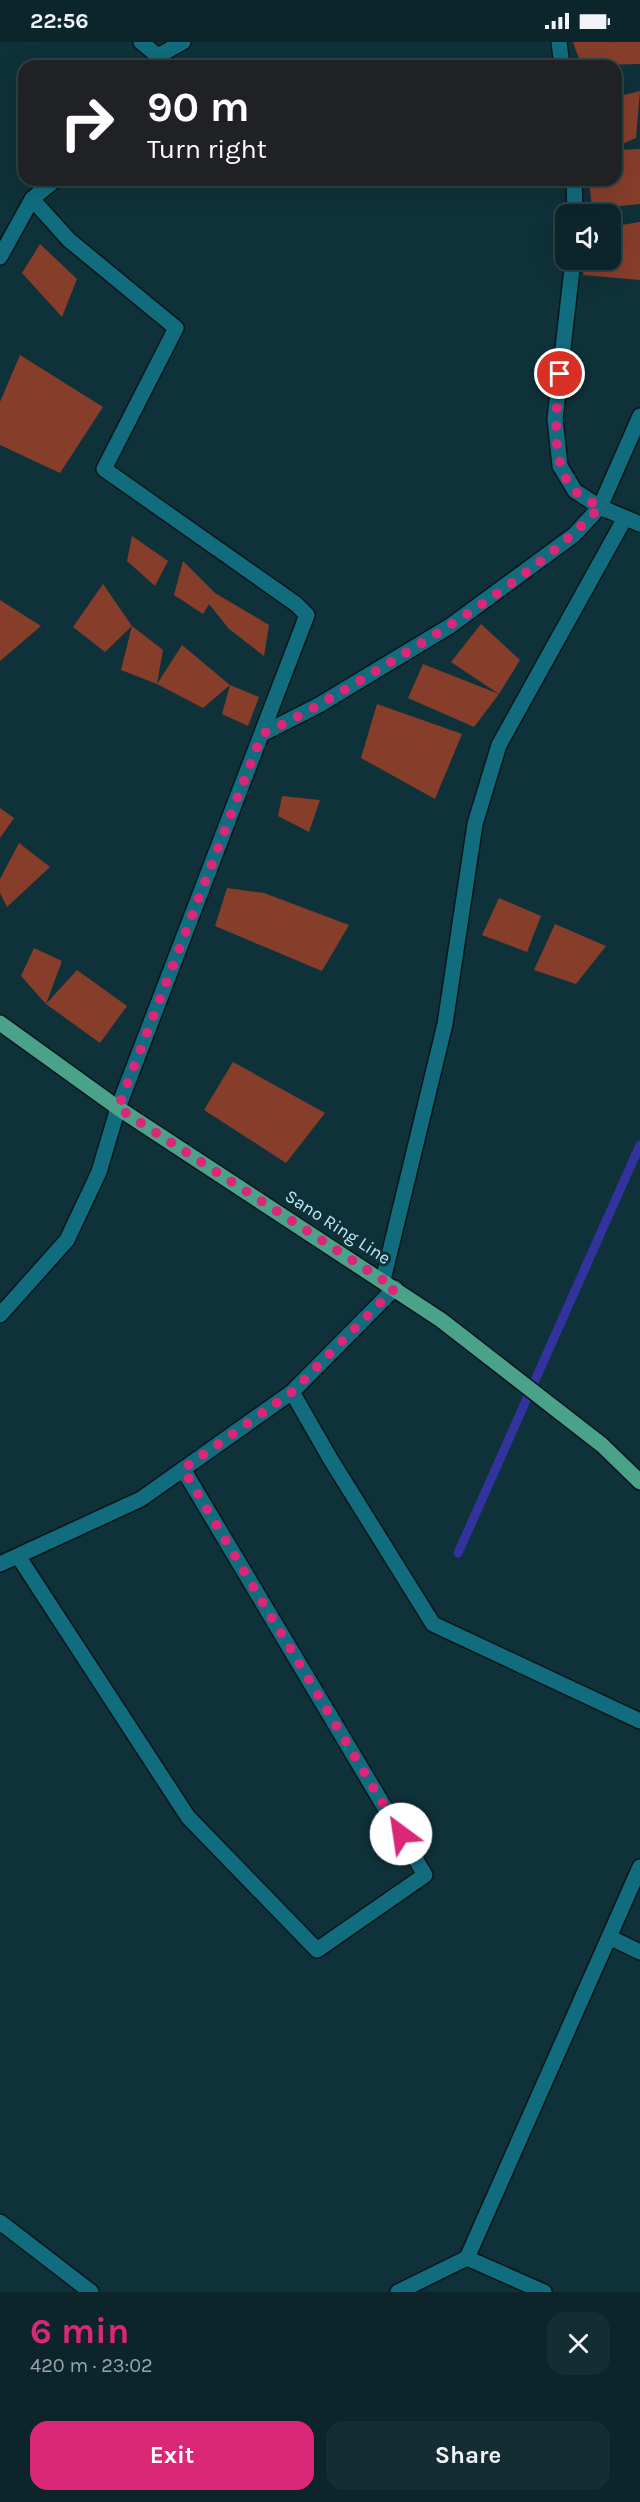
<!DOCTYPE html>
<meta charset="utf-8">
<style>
:root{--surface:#0b252b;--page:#142d33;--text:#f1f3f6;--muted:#9aa5a9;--line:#2b4247;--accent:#db2777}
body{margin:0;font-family:Karla,sans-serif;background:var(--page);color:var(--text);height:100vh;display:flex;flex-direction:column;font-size:22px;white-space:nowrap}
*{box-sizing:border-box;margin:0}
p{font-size:20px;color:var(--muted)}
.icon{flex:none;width:33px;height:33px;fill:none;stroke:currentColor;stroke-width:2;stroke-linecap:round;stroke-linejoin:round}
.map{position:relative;height:2250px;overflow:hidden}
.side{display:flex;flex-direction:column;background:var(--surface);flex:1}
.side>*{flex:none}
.top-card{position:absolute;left:18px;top:18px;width:604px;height:126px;border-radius:18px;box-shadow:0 6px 24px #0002,0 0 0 2px var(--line);background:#202124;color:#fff;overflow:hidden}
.tools{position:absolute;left:555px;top:162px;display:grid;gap:12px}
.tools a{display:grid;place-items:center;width:66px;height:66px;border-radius:12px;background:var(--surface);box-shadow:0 6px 24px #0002,0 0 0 2px var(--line);font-size:30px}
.pin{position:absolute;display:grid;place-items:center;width:51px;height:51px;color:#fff;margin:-26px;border:3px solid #fff;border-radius:50%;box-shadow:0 2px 6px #0007}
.me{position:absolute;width:66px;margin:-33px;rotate:329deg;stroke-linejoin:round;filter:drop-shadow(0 0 4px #0008)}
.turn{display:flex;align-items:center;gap:21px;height:126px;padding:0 30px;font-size:27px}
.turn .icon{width:78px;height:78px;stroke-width:2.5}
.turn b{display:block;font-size:42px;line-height:51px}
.round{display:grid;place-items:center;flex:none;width:63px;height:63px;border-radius:18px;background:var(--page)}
.overview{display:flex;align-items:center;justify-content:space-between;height:102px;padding:0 30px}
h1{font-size:36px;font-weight:700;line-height:45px;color:var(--accent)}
.action{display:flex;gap:12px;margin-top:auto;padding:12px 30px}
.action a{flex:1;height:69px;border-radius:18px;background:var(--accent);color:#fff;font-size:24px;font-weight:700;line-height:69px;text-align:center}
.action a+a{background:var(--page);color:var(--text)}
.status{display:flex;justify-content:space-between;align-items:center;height:42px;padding:0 30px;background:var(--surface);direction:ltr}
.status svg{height:16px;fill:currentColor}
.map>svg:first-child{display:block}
</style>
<div class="status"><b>22:56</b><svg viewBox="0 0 49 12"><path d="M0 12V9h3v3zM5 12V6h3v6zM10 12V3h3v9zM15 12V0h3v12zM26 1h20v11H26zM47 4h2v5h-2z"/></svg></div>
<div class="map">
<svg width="640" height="2250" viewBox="0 0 640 2250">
<rect width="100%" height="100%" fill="#0f3139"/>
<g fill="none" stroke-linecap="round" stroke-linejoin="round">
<!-- stream -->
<path stroke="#33339e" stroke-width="9" d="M458,1511L640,1103"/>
</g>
<!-- building -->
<path fill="#863e2b" d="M573,0H640V22L598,23L580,20Z
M640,49L636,96L622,102L616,101V55Z
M640,107V162L592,167L589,138H616V108Z
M640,180V238L583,233L585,218H610V185Z
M40,202L77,237L62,275L22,231Z
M20,313L103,365L60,431L0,403V360Z
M132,494L168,519L155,544L127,519Z
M183,519L215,551L269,583L264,614L229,587L209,562L203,572L174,553Z
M103,542L132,584L163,608L157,642L182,603L230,643L203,666L157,642L121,628L132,584L105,610L73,585Z
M0,558L41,584L0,619Z
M481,582L520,618L499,652L474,685L408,656L423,622L499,652L451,620Z
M230,643L259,655L248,684L222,672Z
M377,662L462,692L435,757L361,716Z
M282,754L320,758L309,790L278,774Z
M0,766L14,776L0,796Z
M19,801L50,825L7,865L0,851V837Z
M227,846L264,851L349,883L322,929L215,884Z
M499,856L541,874L527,910L482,893Z
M555,882L606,904L576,942L534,928Z
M34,906L62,919L46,962L21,934Z
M77,928L127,964L100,1001L46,962Z
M233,1020L325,1071L286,1121L204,1068Z"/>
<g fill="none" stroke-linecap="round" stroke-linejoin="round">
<defs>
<path id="minor" d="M141,0L158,14L183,0
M559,0L562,24
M574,138L575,172
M0,215L32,157L55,138
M573,218L555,377L560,424L575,449L600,465L640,482
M262,692L319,663L450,584L574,493L600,465L640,374
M383,1238L445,982L475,782L499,703L625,476
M0,1273L67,1198L99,1130L118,1066L307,573L296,562L104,427L176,286L69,198L32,157
M292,1350L331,1418L433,1582L640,1679
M18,1514L188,1775L317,1908L425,1833L183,1427
M0,1522L141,1457L292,1350L395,1246
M609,1895L640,1910
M0,2180L91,2250
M467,2216L544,2250
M398,2250L467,2216L640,1825"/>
<path id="major" d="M0,981L118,1066L441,1278L602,1403L640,1440"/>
</defs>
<!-- minor casing -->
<use href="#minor" stroke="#09171a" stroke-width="18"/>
<!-- major casing -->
<use href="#major" stroke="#09171a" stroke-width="18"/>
<!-- minor -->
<use href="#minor" stroke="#116c7e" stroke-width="15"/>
<!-- major -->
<use href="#major" stroke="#4ba28a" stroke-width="15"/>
</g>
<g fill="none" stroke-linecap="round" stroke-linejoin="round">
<!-- route -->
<path stroke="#db2777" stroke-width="10" stroke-dasharray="0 18" d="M401,1792L183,1427L292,1350L395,1246L118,1066L262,692C305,673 345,647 386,623C459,578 541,528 600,465C592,460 582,456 576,450C548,424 557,365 560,332"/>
</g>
<g text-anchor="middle" stroke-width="6" stroke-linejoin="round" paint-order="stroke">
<!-- street labels -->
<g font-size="18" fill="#bdedf9" stroke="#0f3139">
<text transform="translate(338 1185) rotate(33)" y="6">Sano Ring Line</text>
</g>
</g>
</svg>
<div class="tools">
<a><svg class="icon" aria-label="sound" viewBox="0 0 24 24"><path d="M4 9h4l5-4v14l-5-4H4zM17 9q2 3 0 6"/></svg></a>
</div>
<div class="pin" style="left:560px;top:332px;background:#d93025"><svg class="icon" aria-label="arrive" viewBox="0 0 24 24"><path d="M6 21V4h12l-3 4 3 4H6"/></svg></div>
<svg class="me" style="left:401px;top:1792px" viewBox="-20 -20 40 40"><circle r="19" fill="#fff"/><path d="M0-13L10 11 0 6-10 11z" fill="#db2777"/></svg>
<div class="top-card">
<div class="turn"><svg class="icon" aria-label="right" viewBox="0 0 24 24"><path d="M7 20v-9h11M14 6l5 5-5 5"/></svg><div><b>90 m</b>Turn right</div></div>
</div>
</div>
<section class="side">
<div class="overview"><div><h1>6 min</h1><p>420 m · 23:02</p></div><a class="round"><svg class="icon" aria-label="close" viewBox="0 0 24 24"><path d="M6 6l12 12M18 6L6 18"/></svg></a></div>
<div class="action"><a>Exit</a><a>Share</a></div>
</section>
